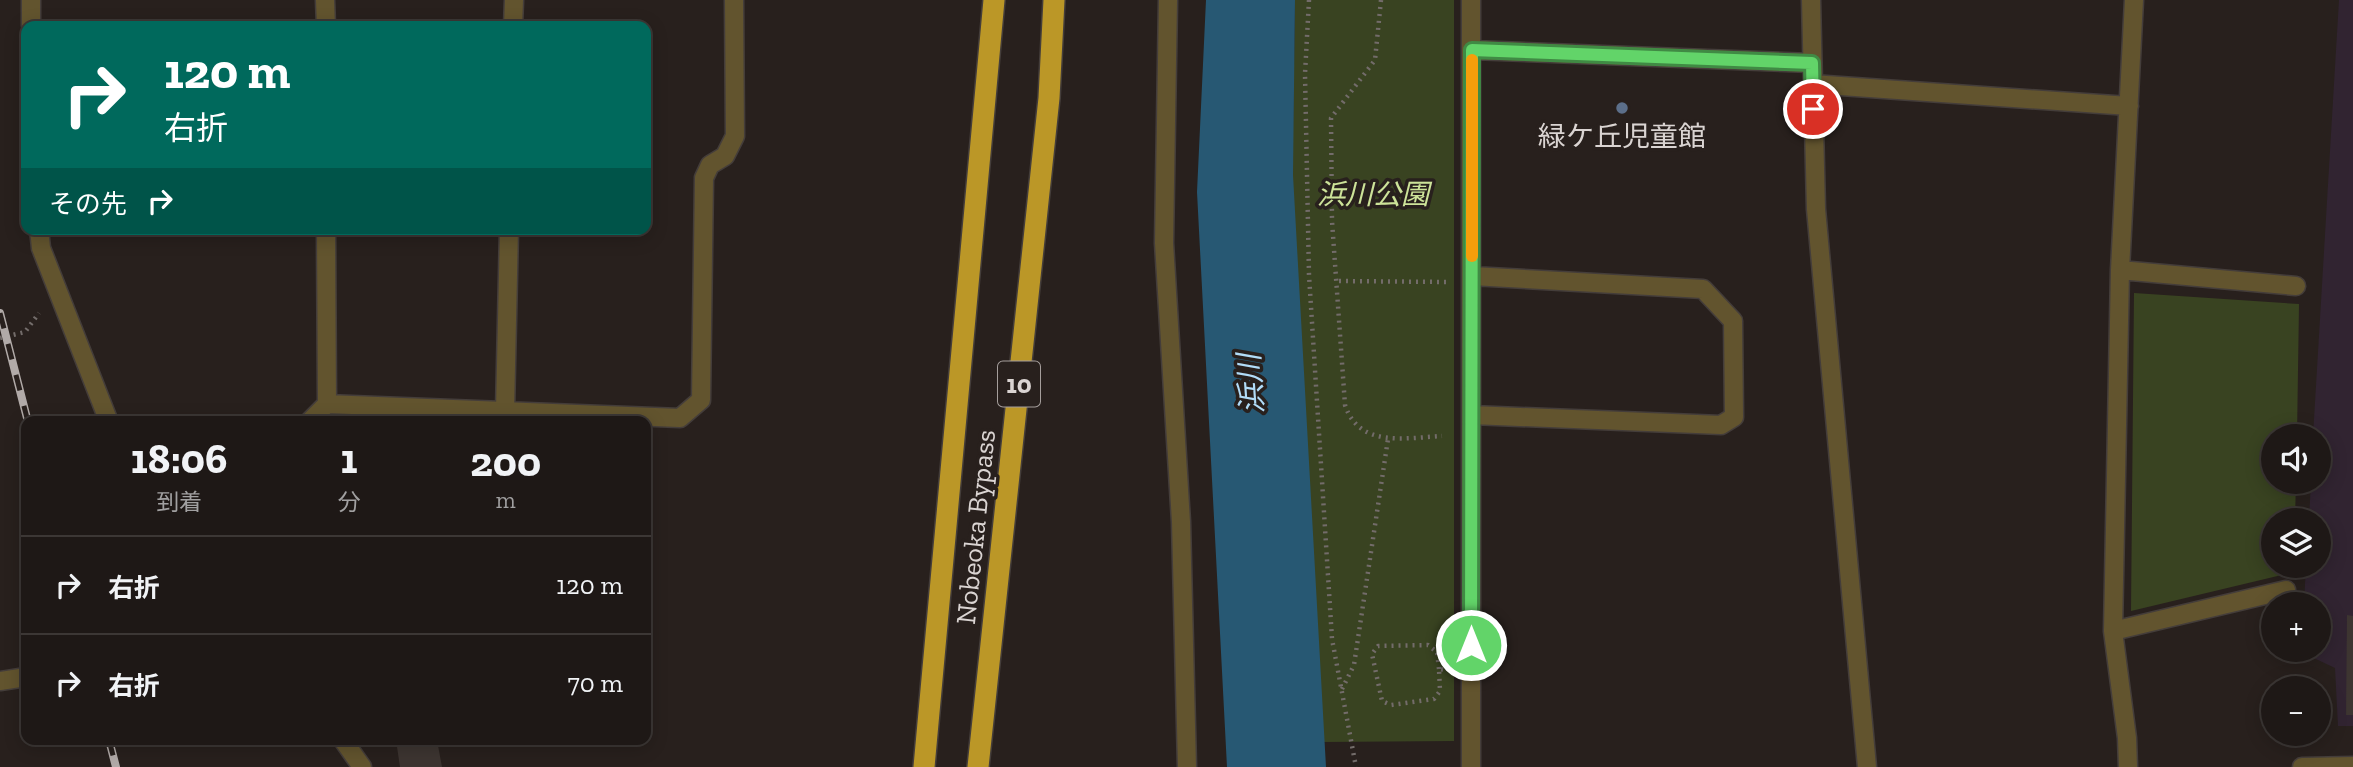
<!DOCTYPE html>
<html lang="ja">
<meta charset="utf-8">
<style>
:root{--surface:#1e1816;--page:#2b2523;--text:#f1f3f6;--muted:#a1a0a1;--line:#3c3735}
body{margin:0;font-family:"Zilla Slab","Noto Sans JP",serif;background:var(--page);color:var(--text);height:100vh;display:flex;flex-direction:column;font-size:26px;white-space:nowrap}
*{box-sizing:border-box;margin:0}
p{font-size:23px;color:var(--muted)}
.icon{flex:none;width:38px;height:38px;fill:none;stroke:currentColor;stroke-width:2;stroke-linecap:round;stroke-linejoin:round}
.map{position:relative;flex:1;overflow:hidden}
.drawer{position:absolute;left:21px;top:416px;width:630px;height:329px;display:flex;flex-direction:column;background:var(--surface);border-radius:14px;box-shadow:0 4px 18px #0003,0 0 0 2px var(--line)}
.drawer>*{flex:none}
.hud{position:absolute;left:21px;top:21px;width:630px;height:214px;border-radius:14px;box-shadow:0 4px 18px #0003,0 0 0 2px var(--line);background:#00695c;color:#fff;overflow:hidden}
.tools{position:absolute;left:2261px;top:424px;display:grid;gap:14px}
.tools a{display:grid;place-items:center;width:70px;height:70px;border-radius:50%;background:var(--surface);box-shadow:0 4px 18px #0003,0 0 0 2px var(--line);font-size:35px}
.pin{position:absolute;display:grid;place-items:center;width:60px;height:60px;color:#fff;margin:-30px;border:4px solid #fff;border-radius:50%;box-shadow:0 2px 7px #0007}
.me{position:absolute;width:77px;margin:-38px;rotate:0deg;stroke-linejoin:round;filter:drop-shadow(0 0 5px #0008)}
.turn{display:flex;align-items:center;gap:24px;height:147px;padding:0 28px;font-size:32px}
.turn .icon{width:91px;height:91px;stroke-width:2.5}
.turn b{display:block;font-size:49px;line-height:60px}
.then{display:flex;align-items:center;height:66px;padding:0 28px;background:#0003;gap:14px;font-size:26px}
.eta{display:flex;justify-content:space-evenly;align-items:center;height:119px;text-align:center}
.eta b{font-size:42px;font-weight:700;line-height:49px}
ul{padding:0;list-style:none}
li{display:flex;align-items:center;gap:21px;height:98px;padding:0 28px;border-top:2px solid var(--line)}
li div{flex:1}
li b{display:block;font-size:26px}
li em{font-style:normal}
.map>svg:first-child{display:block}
</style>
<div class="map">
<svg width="2353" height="767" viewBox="0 0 2353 767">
<rect width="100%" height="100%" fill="#28201d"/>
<!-- education -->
<path fill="#312431" d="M2339,0H2353V726H2338L2335,668L2301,652V649H2319V604H2304L2306,565H2319V520H2309L2311,481H2319V436H2313Z"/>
<!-- green -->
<path fill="#394321" d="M1295,0H1454V741L1323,742L1292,195Z
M2134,293L2299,304L2297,436H2273V481H2296L2295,520H2273V565H2294V572L2131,611Z"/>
<!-- water -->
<path fill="#275873" d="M1206,0H1295L1293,175L1326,767H1227L1197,192Z"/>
<!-- building -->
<path fill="#3d3531" d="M2347,615L2353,616V715H2346Z
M396,740H437L442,767H400Z"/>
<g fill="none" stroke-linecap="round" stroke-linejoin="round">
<defs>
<path id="minor" d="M31,0V26
M325,0L326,26
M1168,0L1164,243L1181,522L1187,767
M1811,0L1816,209L1867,767
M513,26L514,0
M1472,50L1812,63
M1812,84L2129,106
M39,229L41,248L109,422
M2120,270L2296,286
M327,404L680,418L701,400L704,178L710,165L725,156L735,136L734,0
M505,411L509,229
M1472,415L1721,425L1734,417L1733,321L1703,289L1472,276
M309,422L327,404L326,229
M2113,631L2286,590
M0,681L26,677
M343,740L362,767
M1471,767V0
M2128,767L2127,738L2113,631L2120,270L2134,0
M2302,767L2353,766"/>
<path id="highway" d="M924,767L994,0
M978,767L1049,98L1054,0"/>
</defs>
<!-- minor casing -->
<use href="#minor" stroke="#443d3a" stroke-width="21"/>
<!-- highway casing -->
<use href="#highway" stroke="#443d3a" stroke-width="24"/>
<!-- path -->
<path stroke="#736c6a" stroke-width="4.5" stroke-dasharray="2 5" stroke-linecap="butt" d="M1309,0L1305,74L1309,275L1332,639L1356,767
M1381,0L1375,60L1331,118L1332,221L1345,405C1359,448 1405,438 1442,436
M1339,281L1446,282
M0,338L25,332L39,313
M1439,669L1437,652L1428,645L1378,646L1372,654L1382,701L1391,705L1434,699L1440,691L1439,669L1446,670
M1342,689L1354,665L1388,439"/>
<!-- minor -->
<use href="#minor" stroke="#62542e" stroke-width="18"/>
<!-- highway -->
<use href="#highway" stroke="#bb9727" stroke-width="21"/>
<defs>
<path id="rail" d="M0,313L28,422
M109,740L116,767"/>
</defs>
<!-- rail casing -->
<use href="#rail" stroke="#b1aaa8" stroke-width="8"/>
<!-- rail -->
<use href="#rail" stroke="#28201d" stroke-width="5" stroke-dasharray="16" stroke-linecap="butt"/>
</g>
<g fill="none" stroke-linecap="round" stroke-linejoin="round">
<defs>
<path id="route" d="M1471,645L1472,50L1812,63L1813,109"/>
</defs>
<!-- route casing -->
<use href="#route" stroke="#408a44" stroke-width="18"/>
<!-- route -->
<use href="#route" stroke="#62d469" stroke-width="12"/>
<!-- slow -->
<path stroke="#f59e0b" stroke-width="12" d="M1472,256V60"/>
</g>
<!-- markers -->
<circle fill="#5c6f8a" stroke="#28201d" stroke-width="2.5" cx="1622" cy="108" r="7"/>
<g text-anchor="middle" stroke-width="7" stroke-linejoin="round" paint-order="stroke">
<!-- shield labels -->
<rect fill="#28201d" stroke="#a59e9c" stroke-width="2" x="998" y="361.5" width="42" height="45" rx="5"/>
<g font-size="26" font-weight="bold" fill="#dad4d2">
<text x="1019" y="393">10</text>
</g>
<!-- poi labels -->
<g font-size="28" fill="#dad4d2" stroke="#28201d">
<text x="1622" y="146">緑ケ丘児童館</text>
</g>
<!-- park labels -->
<g font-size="28" font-style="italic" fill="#cde399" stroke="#28201d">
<text x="1373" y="204">浜川公園</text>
</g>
<!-- street labels -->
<g font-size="28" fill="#dad4d2" stroke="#28201d">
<text transform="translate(975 527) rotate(-84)" y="10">Nobeoka Bypass</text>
</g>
<!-- water labels -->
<g font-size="30" font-style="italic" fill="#b1dcf8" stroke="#28201d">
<text transform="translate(1251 384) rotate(-94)" y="10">浜川</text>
</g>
</g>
</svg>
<div class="tools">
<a><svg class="icon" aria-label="sound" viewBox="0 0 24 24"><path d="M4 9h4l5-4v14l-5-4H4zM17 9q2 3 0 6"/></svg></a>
<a><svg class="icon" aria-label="layers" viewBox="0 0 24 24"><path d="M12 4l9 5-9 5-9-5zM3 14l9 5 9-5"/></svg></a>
<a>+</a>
<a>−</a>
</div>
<div class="pin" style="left:1813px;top:109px;background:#d93025"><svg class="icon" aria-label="arrive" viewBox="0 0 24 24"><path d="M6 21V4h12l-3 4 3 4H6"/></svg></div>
<svg class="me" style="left:1471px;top:645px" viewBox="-20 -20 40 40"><circle r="17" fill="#62d469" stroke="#fff" stroke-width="3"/><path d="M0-11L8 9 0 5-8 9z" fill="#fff"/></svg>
<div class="hud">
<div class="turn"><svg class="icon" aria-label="right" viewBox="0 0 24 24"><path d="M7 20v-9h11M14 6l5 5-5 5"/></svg><div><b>120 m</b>右折</div></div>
<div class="then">その先<svg class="icon" aria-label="right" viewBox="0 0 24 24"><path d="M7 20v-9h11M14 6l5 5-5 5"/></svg></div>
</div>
<section class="drawer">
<div class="eta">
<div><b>18:06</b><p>到着</p></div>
<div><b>1</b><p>分</p></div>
<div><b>200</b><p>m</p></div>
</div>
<ul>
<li><svg class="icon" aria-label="right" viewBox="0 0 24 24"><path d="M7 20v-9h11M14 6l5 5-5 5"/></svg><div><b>右折</b></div><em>120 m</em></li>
<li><svg class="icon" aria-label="right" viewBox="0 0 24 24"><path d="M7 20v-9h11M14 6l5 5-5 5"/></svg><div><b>右折</b></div><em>70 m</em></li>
</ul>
</section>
</div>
